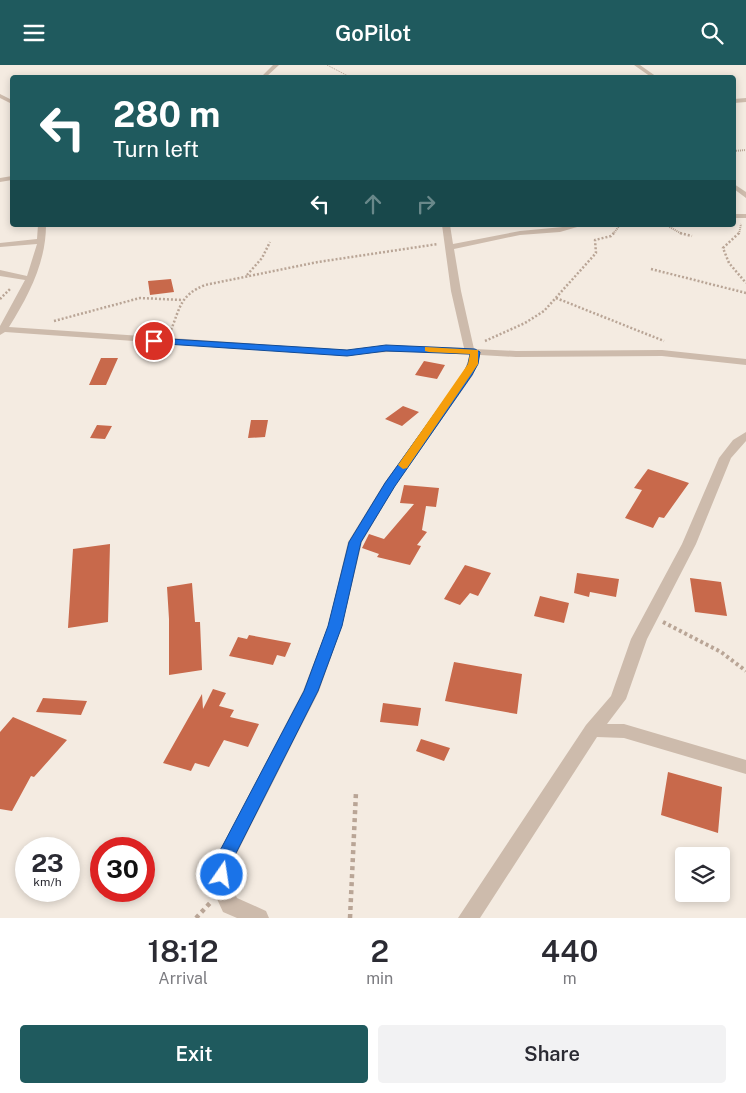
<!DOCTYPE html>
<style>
:root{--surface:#fff;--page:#f2f2f3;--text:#2b2b33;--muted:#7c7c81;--accent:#1f5a5e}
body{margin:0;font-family:"Public Sans",sans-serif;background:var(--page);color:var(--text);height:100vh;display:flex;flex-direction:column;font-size:19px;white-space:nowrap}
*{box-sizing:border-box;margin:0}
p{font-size:16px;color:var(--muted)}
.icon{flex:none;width:28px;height:28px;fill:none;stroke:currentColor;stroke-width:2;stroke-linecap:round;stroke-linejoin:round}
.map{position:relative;height:853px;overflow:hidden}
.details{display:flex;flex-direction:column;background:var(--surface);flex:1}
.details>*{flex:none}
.guide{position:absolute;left:10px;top:10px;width:726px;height:152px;border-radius:5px;box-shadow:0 2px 8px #0003;background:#1f5a5e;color:#fff;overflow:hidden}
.tools{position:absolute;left:675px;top:782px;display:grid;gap:10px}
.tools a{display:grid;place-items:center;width:55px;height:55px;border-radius:5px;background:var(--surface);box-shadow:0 2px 8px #0003;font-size:25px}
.speed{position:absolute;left:15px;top:772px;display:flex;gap:10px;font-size:25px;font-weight:700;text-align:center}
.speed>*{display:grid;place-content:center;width:65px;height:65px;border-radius:50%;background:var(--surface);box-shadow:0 2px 8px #0003;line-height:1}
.speed small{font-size:12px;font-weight:400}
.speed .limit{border:8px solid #d22;background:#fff;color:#111}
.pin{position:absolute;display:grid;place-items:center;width:42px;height:42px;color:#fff;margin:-21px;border:2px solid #fff;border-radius:50%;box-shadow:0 1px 5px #0007}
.me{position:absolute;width:55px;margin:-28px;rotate:13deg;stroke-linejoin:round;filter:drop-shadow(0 0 4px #0008)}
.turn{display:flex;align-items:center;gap:18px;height:105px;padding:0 20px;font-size:22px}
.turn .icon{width:65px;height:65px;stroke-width:2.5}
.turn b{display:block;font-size:35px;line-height:42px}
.lanes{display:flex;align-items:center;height:48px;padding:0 20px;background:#0003;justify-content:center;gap:25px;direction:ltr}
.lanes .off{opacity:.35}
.eta{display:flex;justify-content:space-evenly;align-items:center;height:85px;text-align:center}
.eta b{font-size:30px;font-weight:600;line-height:35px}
.button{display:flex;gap:10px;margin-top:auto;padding:10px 20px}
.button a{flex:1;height:58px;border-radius:5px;background:var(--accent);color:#fff;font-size:20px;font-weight:600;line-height:58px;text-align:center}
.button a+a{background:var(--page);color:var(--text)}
header{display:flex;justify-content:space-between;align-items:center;height:65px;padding:0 20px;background:var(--accent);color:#fff;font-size:22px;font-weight:600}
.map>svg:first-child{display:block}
</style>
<header><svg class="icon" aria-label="menu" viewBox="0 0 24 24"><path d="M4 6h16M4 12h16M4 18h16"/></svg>GoPilot<svg class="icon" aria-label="search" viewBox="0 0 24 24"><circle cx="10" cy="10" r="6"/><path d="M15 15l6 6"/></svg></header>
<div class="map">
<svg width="746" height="853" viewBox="0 0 746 853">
<rect width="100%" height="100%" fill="#f4ebe1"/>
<!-- building -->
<path fill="#c8694b" d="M171,214L174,227L150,230L148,216Z
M101,293H118L106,320H89Z
M424,296L445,300L437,314L415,310Z
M403,341L419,347L402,361L385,354Z
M251,355H268L265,372L248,373Z
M97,360L112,361L105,374L90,373Z
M648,404L689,418L664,453L659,452L653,463L625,453L642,425L634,423Z
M404,420L439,423L436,442L426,441L422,465L427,467L417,480L421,481L410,500L377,492L379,489L362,483L369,469L384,474L414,439L400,438Z
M110,479L108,557L68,563L73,484Z
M465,500L491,508L478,531L470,528L460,540L444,534Z
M577,508L619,514L616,532L590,527L589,532L574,528Z
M690,513L721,517L727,551L695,547Z
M192,518L195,557H200L202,605L169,610V554L167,522Z
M540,531L569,538L564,558L534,551Z
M249,570L291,578L285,592L277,590L273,600L229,591L238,572L247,574Z
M454,597L522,609L517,649L445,636Z
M213,624L226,628L219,641L234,645L230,652L259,659L248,682L224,675L209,702L195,698L191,706L163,698L202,629L203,644Z
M43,633L87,636L81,650L36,647Z
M383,638L421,643L418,661L380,657Z
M13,652L67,675L34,712L31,711L12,746L0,744V667Z
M421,674L450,683L444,696L416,686Z
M668,707L722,722L718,768L661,750Z"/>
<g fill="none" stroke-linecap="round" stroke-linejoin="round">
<!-- path-far4 -->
<path stroke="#b9a596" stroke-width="1" stroke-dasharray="1 1" stroke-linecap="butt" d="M327,0L350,12"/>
<!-- path-far3 -->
<path stroke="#b9a596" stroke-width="2" stroke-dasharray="1 1" stroke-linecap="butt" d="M734,86L746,85
M666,160L682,169
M613,169L620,160
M739,169L741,159"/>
<!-- path-far2 -->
<path stroke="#b9a596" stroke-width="2.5" stroke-dasharray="2 2" stroke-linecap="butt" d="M680,168L692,171
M739,168L723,183L729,198L746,218
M651,204L746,228
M247,210L262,193L270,177
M556,233L664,276
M0,234L10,224
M54,256L140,233L182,235
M171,265C180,243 180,230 205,220L318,197L438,179
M485,276L525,258L544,246L596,188L595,175L611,171L614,168"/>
<!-- path-far1 -->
<path stroke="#b9a596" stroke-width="4" stroke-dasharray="3 3" stroke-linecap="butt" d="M663,557L721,587L746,606"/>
<!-- path -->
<path stroke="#b9a596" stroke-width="4.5" stroke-dasharray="4 4" stroke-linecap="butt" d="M196,853L211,837
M350,853L356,727"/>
<!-- minor -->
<path fill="#cdbbac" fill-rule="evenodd" d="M273,0H279L266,12H261Z
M634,0H640L657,12H651Z
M0,29L12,35V39L0,33Z
M746,33V37L734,38V34Z
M12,111V115L0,117V113Z
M734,119L746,127V133L734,124Z
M734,149H746V153H734Z
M38,160H46C46,197 29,230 9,262L347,285C386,279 425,281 464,283L451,226L442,160H450L453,179L520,166L584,160L560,167L520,170L454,184L461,226L474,284L516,286L662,285L746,294V300L662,291L516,292L480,290L473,310L395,421L362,477L342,561L319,626L232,798V822L237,833L266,846L269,853H237L223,847L212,823L214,797L303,626L328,561L348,477L385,417L463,310L470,290C428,287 388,284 347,291L5,267L0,270V261L25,215L0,211V205L27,211L37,179L0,182V178L37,174Z
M746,367V376L731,393L696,479L647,574L626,634L607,659H624L746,695V709L624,673L597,672L480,853H458L586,660L611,631L631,574L682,479L719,393L733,375Z"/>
</g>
<!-- route -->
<path fill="#1a73e8" stroke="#114b97" d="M154,273L332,284L347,285L386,280L475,284L480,287L478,299L472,310L395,421L361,477L342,561L318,626L231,798V810L229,816L222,818L216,816L214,810V797L304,626L328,561L349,477L385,418L463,309L468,299L470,289L386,286L347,291L332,290L151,278L149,276Z"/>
<!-- slow -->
<path fill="#f59e0b" d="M425,282L478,285V299L407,403L403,404L398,400L468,299L470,289L429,287L425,286Z"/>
</svg>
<div class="tools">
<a><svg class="icon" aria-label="layers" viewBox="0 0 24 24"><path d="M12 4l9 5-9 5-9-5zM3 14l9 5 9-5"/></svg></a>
</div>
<div class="speed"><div>23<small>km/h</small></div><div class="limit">30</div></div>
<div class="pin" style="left:154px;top:276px;background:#d93025"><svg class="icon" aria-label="arrive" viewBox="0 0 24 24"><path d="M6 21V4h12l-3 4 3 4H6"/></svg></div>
<svg class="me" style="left:222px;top:810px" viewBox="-20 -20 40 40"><circle r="17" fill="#1a73e8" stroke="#fff" stroke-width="3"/><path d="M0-11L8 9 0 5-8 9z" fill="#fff"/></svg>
<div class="guide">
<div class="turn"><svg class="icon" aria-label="left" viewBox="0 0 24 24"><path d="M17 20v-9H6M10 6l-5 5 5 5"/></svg><div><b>280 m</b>Turn left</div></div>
<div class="lanes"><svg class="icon" aria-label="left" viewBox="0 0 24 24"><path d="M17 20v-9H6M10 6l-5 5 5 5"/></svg><svg class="icon off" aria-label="ahead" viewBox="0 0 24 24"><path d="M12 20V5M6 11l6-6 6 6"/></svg><svg class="icon off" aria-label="right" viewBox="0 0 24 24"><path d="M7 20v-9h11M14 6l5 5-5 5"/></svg></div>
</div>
</div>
<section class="details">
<div class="eta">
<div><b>18:12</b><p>Arrival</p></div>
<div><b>2</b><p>min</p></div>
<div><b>440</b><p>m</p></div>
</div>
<div class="button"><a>Exit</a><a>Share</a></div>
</section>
